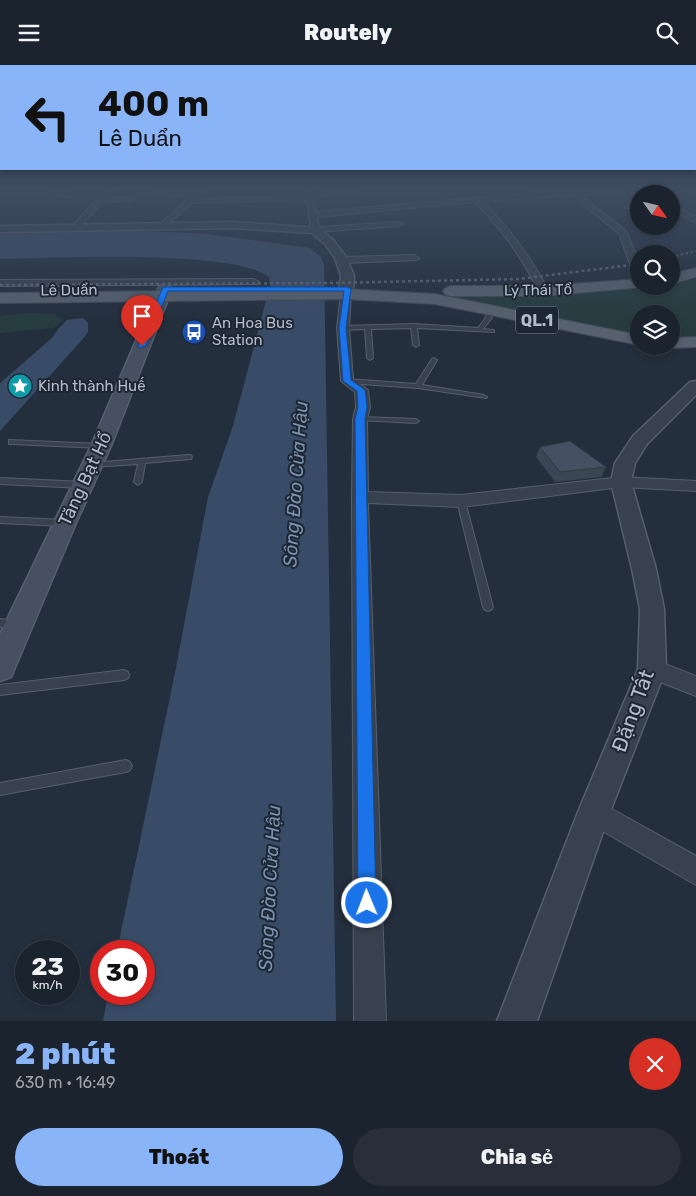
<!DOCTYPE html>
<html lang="vi">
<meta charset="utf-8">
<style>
:root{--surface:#1b232e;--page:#282f3a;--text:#f1f3f6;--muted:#a0a4aa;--line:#39404a;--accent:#8ab4f8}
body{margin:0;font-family:Rubik,sans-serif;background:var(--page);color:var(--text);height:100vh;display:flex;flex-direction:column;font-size:19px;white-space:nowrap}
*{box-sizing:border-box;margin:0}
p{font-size:16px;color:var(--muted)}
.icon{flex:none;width:28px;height:28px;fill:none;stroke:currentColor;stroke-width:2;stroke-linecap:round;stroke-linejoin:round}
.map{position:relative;height:956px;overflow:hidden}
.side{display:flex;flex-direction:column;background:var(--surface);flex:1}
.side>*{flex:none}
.banner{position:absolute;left:0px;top:0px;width:696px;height:105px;box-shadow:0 2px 8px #0003,0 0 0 1px var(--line);background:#8ab4f8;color:#111;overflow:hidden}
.needle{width:32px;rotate:124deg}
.buttons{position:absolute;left:630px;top:120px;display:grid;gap:10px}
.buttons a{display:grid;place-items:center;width:50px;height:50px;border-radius:50%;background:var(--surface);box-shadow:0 2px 8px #0003,0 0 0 1px var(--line);font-size:25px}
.speed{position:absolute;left:15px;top:875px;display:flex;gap:10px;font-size:25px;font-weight:700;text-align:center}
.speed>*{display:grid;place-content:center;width:65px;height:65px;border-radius:50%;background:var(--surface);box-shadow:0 2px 8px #0003,0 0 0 1px var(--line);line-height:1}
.speed small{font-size:12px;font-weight:400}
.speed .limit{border:8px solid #d22;background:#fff;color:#111}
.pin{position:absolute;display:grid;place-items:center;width:42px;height:42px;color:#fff;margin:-51px -21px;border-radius:50% 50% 50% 0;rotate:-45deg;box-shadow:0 0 5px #0007}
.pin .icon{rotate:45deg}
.me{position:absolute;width:55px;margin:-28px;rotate:359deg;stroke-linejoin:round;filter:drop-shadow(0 0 4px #0008)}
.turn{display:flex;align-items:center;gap:18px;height:105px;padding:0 15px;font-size:22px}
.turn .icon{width:65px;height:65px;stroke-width:2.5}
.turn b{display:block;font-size:35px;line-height:42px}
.round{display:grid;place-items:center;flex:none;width:52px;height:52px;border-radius:26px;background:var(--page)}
.summary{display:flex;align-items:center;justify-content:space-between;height:85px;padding:0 15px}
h1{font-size:30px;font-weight:800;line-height:38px;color:var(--accent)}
.button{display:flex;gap:10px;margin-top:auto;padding:10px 15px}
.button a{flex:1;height:58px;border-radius:30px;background:var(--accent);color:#111;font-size:20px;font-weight:800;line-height:58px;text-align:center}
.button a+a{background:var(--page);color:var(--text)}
header{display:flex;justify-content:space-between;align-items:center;height:65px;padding:0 15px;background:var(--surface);font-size:22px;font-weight:800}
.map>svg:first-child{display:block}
</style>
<header><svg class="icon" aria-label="menu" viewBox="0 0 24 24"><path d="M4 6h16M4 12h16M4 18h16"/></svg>Routely<svg class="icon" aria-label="search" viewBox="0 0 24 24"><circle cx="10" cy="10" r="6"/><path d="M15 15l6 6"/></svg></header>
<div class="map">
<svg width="696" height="956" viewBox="0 0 696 956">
<rect width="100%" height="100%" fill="#242f3e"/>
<!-- green -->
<path fill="#263c3f" d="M696,214V273H671V249H639V271L446,233L448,230L590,228L671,221V219Z
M28,248L53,249L64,255L54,263L0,268V251Z"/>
<!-- water -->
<path fill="#394c67" d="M127,165L208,169L310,183L321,192L324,199L336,956H103L108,929H144V886H117L175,608L208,432L233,361L270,220L269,212C235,184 51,193 0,194V168Z
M83,253L88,258V267L81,276L0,366V318L51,274L59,263L67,255Z"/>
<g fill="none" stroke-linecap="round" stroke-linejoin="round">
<defs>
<path id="service" d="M639,140V142L626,143L624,142Z
M489,245L494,246L491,254L483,264L494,265V267L417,263L419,280L416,282L413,280L411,263L371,264L373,293L370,295L367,293L365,264L343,265L340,263L343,261L414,259L478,263L485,254Z
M434,293L437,295L422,320L484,330L487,332L486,333L418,323L347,318L344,316L347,314L416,319L432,294Z
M360,352L416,354L419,356L416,358L358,355L357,354Z
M9,375L101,379L105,381L101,383L12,379H9Z
M188,390H191L192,392L191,394L145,398L142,417L138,420L134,417L138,399L92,402L88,400L92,398Z
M0,413L83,417L87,420L83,423L0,419Z
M461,433L465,436L493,542L491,545L488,546L485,545L483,542L457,436Z
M0,452L64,455L68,458L64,461L0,458Z
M0,554L20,556L21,559L20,562L16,563L0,562Z
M124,605L128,607L129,610L128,613L124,615L0,630V620Z
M126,695L130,697L132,701L130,705L126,707L0,730V718Z"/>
<path id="minor" d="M109,123H117L106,133L130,132L134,134L130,136L102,137L78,165H75L71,163L97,133L55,131L51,129L55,127L101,129Z
M148,123C164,123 179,127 196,127L200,123H207L197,134L306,131L303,123H310L312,129L347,123H365L314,133L316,147L542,127L624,123H696V125C657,129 620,128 580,130L626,166L639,197V206L630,199L619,169L572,130L483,137C510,163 531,193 549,226L544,229L539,226C522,193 502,164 475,137L317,152L319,162L399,157L403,159L399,161L315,167L311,165L307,135L192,138L163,163L159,161L160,159L191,131H174Z
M671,138L696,152V158L671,144Z
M633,147H639V151H633Z
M414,190L419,193L417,195L343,198L338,195L343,192Z
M254,214L259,217L257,219L0,221V215Z
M346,226L351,229L349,263L353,314L368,325L370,342L367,354L368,427L461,430L621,412L696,416V426L621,422L461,442L368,438L386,956H354L352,432L353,354L356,342L355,327L341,316L337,263L341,229Z
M652,594L696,611V631L645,611L641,604L645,597Z
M594,734L696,791V820L585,756L581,747L585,738Z"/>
<path id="tertiary" d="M233,157L319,163L333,175L347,193L354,211L353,229L346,233L339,229L341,211L335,193L325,179L312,168L233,163L0,167V161Z
M696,316V330L647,379L635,398L631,417L656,504L664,544L666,604L610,747L537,956H497L578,747L638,604L640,544L632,504L611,417L615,398L633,371L690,317Z"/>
<path id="secondary" d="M165,220L170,221L172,224L111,381L76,458L11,612L0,616V569L91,381L158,224L160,221Z"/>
<path id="primary" d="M696,203V212L671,219V209Z
M639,214V221L644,222L544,231H451L445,229L443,226L445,223L451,221H544Z
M346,224L435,229L639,270V280L435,239L346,234L0,238V228Z
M696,272V282L671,283L664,281H671V273Z"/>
</defs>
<!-- service casing -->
<use href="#service" stroke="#565f6c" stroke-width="2"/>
<!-- minor casing -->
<use href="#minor" stroke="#565f6c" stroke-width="2"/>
<!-- tertiary casing -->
<use href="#tertiary" stroke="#565f6c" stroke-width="3"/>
<!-- secondary casing -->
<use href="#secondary" stroke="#565f6c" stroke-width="3"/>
<!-- primary casing -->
<use href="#primary" stroke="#414a57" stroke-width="2"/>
<!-- service -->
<use href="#service" fill="#38414e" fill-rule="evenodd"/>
<!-- minor -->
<use href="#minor" fill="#38414e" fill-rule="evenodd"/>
<!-- tertiary -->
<use href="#tertiary" fill="#38414e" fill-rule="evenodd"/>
<!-- secondary -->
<use href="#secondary" fill="#465061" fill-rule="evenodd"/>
<!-- primary -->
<use href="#primary" fill="#56606e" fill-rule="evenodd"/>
<!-- rail-far1 -->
<path stroke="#5a6575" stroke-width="2" stroke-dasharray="2.5 2.5" stroke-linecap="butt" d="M671,192L696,186"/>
<!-- rail -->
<path stroke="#5a6575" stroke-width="2.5" stroke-dasharray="3 3" stroke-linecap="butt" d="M671,192L676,191
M0,220L331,218L518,214L639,199"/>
</g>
<!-- wall -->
<path fill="#3b4654" d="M540,382L606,402L601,412L555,417L536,392Z"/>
<!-- building -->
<path fill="#455162" stroke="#303945" d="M570,376L606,402L560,407L540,382Z"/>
<!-- sky -->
<linearGradient id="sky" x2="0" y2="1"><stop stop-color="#141a22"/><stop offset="0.48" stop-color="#3f4d63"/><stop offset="1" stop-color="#3f4d63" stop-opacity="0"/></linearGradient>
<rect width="696" height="257" fill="url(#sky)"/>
<!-- route -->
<path fill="#1a73e8" stroke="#114b97" d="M163,222H348L351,224L346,263L351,315L365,325L367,342L365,354L376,838L374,844L367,847L361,844L358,838L355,354L358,342L357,326L343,316L339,263L344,226H168L146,281L139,283L138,281Z"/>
<!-- icons -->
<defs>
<symbol id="bus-disc" viewBox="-11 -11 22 22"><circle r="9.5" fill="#1a4fb4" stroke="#1d2633"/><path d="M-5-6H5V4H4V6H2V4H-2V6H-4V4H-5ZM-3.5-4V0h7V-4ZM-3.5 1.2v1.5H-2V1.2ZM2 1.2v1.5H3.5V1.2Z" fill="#fff"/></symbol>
<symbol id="sight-disc" viewBox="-11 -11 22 22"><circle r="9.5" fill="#0f9aa8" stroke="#1d2633"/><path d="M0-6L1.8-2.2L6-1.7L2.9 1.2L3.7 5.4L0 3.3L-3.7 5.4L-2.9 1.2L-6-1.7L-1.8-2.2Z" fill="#fff"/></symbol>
</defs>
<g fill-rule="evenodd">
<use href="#bus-disc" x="180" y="253" width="28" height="28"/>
<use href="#sight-disc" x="6" y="307" width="28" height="28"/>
</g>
<g text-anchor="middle" stroke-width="4" stroke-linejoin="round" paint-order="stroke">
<!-- far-street labels -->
<g font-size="15" fill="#b4bcc9" stroke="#1d2633">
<text transform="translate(69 225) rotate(-1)" y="5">Lê Duẩn</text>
<text transform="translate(538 225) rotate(-1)" y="5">Lý Thái Tổ</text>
</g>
<!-- far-poi labels -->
<g font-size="15" fill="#b4bcc9" stroke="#1d2633" text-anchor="start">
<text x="212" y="263">An Hoa Bus<tspan x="212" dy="17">Station</tspan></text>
<text x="38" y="326">Kinh thành Huế</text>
</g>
<!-- shield labels -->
<rect fill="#1d2633" stroke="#878f9c" stroke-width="1" x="516" y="241.5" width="42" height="27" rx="4"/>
<g font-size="16" font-weight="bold" fill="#b4bcc9">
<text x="537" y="261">QL.1</text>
</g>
<!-- street labels -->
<g font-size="18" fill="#b4bcc9" stroke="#1d2633">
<text transform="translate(85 414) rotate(-65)" y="6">Tăng Bạt Hổ</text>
</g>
<!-- water labels -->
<g font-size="19" font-style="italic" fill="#7c92b1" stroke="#1d2633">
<text transform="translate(295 419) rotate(-86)" y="7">Sông Đào Cửa Hậu</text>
<text transform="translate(269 823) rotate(-87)" y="7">Sông Đào Cửa Hậu</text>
</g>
<!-- near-street labels -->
<g font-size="21" fill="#b4bcc9" stroke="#1d2633">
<text transform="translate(633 646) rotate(-70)" y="7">Đặng Tất</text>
</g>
</g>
</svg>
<div class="buttons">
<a><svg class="needle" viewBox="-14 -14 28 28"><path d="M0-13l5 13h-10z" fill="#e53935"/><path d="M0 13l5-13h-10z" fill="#a0a4aa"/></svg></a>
<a><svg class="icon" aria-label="search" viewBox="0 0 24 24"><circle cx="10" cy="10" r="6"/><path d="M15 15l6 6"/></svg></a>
<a><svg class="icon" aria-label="layers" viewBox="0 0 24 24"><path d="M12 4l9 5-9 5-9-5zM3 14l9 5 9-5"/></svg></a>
</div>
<div class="speed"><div>23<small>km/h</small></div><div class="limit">30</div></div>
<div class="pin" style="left:142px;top:281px;background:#d93025"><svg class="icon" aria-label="arrive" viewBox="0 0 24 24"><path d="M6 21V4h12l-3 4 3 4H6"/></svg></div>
<svg class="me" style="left:367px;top:838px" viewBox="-20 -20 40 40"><circle r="17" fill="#1a73e8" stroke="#fff" stroke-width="3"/><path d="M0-11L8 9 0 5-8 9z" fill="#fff"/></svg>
<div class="banner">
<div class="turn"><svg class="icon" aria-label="left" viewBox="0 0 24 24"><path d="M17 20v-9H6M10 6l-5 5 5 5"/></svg><div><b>400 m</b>Lê Duẩn</div></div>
</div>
</div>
<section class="side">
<div class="summary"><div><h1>2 phút</h1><p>630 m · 16:49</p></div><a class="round" style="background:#d93025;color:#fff"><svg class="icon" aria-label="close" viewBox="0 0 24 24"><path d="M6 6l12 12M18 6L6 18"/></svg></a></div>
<div class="button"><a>Thoát</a><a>Chia sẻ</a></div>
</section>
